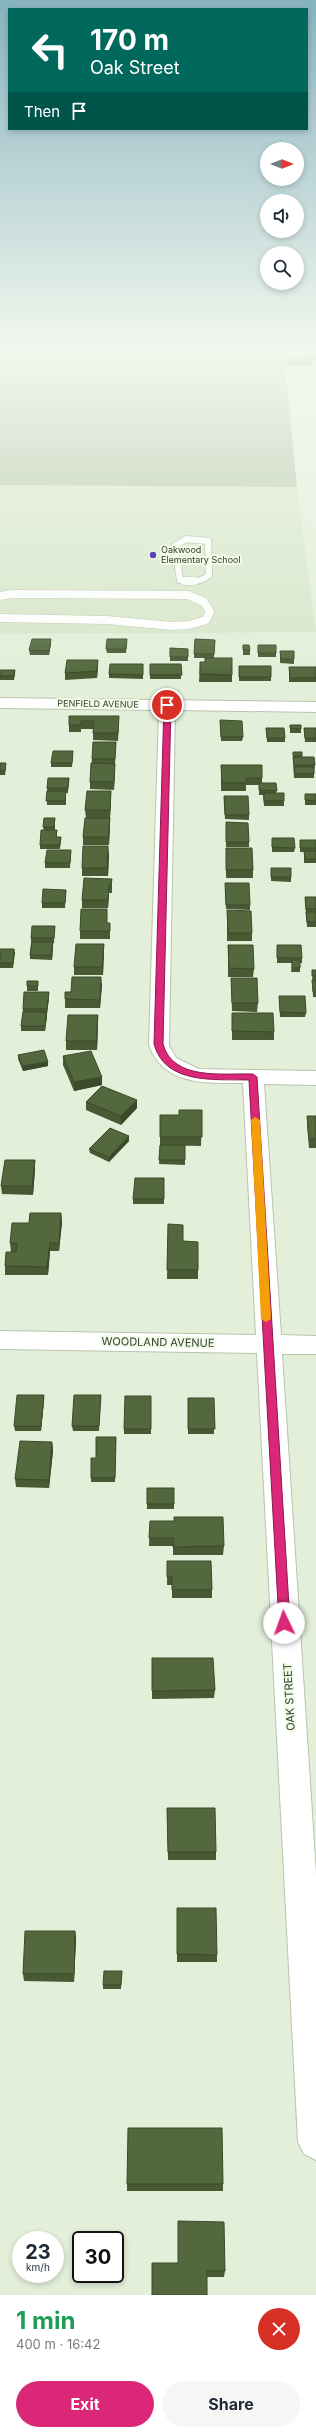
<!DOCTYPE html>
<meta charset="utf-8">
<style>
:root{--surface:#fff;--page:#f6f6f7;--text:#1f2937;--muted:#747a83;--accent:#db2777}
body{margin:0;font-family:Inter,sans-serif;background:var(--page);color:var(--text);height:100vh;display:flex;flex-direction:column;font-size:15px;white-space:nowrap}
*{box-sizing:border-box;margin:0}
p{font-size:13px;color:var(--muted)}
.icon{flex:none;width:22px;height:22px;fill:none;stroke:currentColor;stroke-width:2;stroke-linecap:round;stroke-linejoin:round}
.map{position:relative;height:2295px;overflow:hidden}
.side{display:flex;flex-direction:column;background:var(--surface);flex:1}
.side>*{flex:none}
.banner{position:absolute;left:8px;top:8px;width:300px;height:122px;border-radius:0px;box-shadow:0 2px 6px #0003;background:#00695c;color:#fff;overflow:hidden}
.needle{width:26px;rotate:90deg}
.buttons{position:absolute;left:260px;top:142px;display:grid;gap:8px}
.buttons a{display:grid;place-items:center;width:44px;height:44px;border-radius:50%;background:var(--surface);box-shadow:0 2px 6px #0003;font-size:20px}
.speed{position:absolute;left:12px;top:2231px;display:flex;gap:8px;font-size:20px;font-weight:700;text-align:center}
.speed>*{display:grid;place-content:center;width:52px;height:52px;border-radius:50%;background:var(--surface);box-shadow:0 2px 6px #0003;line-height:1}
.speed small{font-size:10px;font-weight:400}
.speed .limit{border:2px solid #111;border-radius:6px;background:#fff;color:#111}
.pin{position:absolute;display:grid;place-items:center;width:34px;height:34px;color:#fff;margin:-17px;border:2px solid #fff;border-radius:50%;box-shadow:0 1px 4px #0007}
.me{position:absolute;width:44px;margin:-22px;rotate:357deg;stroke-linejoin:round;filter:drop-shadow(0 0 3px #0008)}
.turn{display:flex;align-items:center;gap:14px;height:84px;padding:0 16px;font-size:18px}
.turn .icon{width:52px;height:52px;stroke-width:2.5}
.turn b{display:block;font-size:28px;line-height:34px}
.then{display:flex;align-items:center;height:38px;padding:0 16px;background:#0003;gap:8px;font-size:15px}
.round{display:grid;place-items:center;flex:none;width:42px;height:42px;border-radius:21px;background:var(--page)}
.summary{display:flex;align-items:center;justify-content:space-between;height:68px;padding:0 16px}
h1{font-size:24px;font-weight:700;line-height:30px;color:#1e9e55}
.button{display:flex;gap:8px;margin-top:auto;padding:8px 16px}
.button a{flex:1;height:46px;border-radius:24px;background:var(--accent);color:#fff;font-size:16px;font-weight:700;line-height:46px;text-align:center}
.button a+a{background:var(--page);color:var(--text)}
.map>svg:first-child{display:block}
</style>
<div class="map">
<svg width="316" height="2295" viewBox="0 0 316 2295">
<rect width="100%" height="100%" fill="#e3efd9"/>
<!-- built -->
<path fill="#d7e6c9" d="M0,485L297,487L316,632L0,634Z"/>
<!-- green -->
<path fill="#afbfa1" d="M0,353H284L297,487L0,485Z"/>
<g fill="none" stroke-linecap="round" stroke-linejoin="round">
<defs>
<path id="service-far1" d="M186,539L208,541L209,575C202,582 190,582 180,580L175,546Z"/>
<path id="service" d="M185,581H194
M0,596L12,594L188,595L204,602L210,612L206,620L189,625L172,626L107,620L0,618"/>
<path id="minor" d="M0,698L316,702V712L175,710L169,1045L176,1058L199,1069L316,1071V1085L264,1084L281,1335L316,1336V1354H282L316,1874V2160L304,2154L298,2142L257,1353L0,1349V1331L256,1335L243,1083C207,1083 163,1086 149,1045L159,710L0,708Z"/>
</defs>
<!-- service-far1 casing -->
<use href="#service-far1" stroke="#b8c4ae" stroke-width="8"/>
<!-- service casing -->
<use href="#service" stroke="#b8c4ae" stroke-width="9"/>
<!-- minor casing -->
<use href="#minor" stroke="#b8c4ae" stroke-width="2"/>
<!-- service-far1 -->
<use href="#service-far1" stroke="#fff" stroke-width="6"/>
<!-- service -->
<use href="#service" stroke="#fff" stroke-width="8"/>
<!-- minor -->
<use href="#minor" fill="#fff" fill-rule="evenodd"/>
</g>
<!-- wall -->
<path fill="#475a34" d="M302,353H316V360H312V366H287L286,357H302Z
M195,639L215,640L214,658L232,675V682H199L200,662H205V658H194Z
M51,643L49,655H30L29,650Z
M127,643L126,653H107L106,649Z
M243,645L250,650V655H243Z
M258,645L276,653V657H258Z
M170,648L188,649V661H170Z
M280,651L294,659V664L280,663Z
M143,664V679L109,678V674Z
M150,664H181V679H150Z
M239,666L271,677V681H239Z
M98,667L97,678L65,680V673Z
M289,667H316V682H289Z
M0,670H15V674L14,680H0Z
M69,716L119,724L118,741L93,740V729H81V732H69Z
M220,720L243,737L242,741H221Z
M290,725H301V733H290Z
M266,728L285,738V742H267Z
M304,728H316V742H305Z
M116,742L114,790L90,789V782L92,759Z
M293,752H302V757L315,765L314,770V778H294L293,761Z
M73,756L72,767H51V763Z
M0,763L6,767L5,775H0Z
M221,765L262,778V783H276V793L284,801V806H264L263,795H259V785H246V791H221Z
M69,778L68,793H66V805H47V788Z
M111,791V799L110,818L109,845H83V837L86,818L85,810Z
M305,794H316V805H305Z
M224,796L249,815V820L225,819Z
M55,818V830H57V837H61L60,849H40V845L44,830L43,827Z
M226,827L249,842V847H226Z
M272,838L295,848L294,852H272Z
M300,840H316V863H304V852H300Z
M226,848L253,870V878H226Z
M71,850L70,868H45V863Z
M109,854L108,876H82V868Z
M271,868L291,877V882L271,881Z
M112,879V893H109L108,908H82V900Z
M225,888L250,905V910L226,909Z
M66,890V894L65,908H42V903Z
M305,897H316V927H307L306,914L305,902Z
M227,910L252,933V941H227Z
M107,923H110V939H80V931Z
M55,926L54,943H53V947L52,960L30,959V955L31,943V938Z
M104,944L103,975H74V967Z
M228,945L254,969L253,977H228Z
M277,945L302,958V963H300V972H291L292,963H277Z
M0,949H14L13,968H0Z
M312,970H316V997H313Z
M231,978L258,1003L257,1012L232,1011Z
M38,981V991H27V986Z
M102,985L100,1008H65V999L71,992Z
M49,992V997L45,1031H21V1026L23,1009Z
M279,996L306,1013L305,1017H280Z
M232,1013L274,1032V1040H232Z
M98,1015V1024L97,1050H66V1041Z
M18,1055L48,1062V1066L23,1071L18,1059Z
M63,1056L102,1085L74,1091L63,1065Z
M86,1102L137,1108L121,1125L86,1110Z
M202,1110L201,1146L160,1145V1137L179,1115Z
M307,1116H316V1148H309L307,1125Z
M129,1136V1141L109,1162L90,1153L89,1149Z
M160,1145H185V1165L159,1164Z
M35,1160V1169L33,1195L2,1194L1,1186Z
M164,1178V1204H133V1199Z
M61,1213L62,1222L59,1251H50L48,1275H5V1266L16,1252H11L10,1243L29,1223Z
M168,1224L183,1241L198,1242V1279H167Z
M44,1395V1400L41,1431H15L14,1426Z
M101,1395L99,1431H73L72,1426Z
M151,1396V1434H124V1429Z
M188,1398H214V1434H188Z
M116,1437L115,1482H91V1478L96,1458Z
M52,1442L53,1451L49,1488L16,1487L15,1479Z
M147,1488H174V1509H147Z
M150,1521L224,1546L223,1555H173V1546H149Z
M167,1561L212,1590V1598H172V1585H167Z
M152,1658L215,1690L214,1698L152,1699Z
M167,1808L216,1852V1860H168Z
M177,1908L217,1955V1962H177Z
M75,1931L76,1939L74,1982L24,1981L23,1974Z
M122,1971L121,1989H103V1985Z
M127,2184H223V2191H127Z
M152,2263L225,2271L224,2277H207Z"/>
<!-- shaded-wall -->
<path fill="#3a4a2b" d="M51,639V643L49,655V651Z
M98,660V667L97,678V671Z
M115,764V771L114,790V782Z
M111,791V799L110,818V810Z
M110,818V826L109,845L108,837Z
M108,846L109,854L108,876L107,868Z
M109,885V893L108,908V900Z
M53,942V947L52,960L51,955Z
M104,944V952L103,975L102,967Z
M14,949L15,953L13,968V963Z
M101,977L102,985L100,1008V1000Z
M49,992V997L47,1014V1009Z
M46,1012L47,1017L45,1031V1026Z
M98,1015V1024L97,1050L96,1041Z
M48,1062V1066L23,1071L22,1066Z
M102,1077V1085L74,1091V1082Z
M137,1100V1108L121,1125V1116Z
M129,1136V1141L109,1162V1157Z
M35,1160V1169L33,1195L32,1186Z
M61,1213L62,1222L59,1251V1243Z
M50,1243V1251L48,1275L47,1267Z
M44,1395V1400L41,1431V1426Z
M52,1442L53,1451L49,1488V1480Z
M75,1931L76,1939L74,1982V1974Z"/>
<!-- building -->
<path fill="#53693d" stroke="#3a4a2b" d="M302,353H316V356H303Z
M286,357H311L313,363H287Z
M32,639H51L49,651L29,650Z
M107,639H127L126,649H106Z
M195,639L215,640L214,654H194Z
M243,645H249L250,650H243Z
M258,645H276V653H258Z
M170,648L188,649V657H170Z
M280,651H294V659H281Z
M205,658H232V675L200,674V662H205Z
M67,660H98L97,671L65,673Z
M110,664H143V675L109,674Z
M150,664H181L182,675H150Z
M239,666H271V677H239Z
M289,667H316V678H290Z
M0,670H15L14,676H0Z
M69,716H119L118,733H93L94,721H81V725H69Z
M220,720L242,721L243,737H221Z
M290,725H301V729L290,728Z
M266,728H284L285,738H267Z
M304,728H316V738H305Z
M93,742H116L115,759H92Z
M53,751H73L72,763H51Z
M293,752H302V756H293Z
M293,757H314L315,765H294Z
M0,763H6L5,771H0Z
M91,763L115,764L114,782H90Z
M221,765H262V778H246V783H222Z
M294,767H314V774H295Z
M48,778H69L68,788H47Z
M259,783H276L277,791L259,790Z
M47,791H66L65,801H46Z
M87,791H111L110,810H85Z
M264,793H284V801H264Z
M305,794H316V801L305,800Z
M224,796H248L249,815H225Z
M44,818H55L54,827H43Z
M85,818H110L108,837H83Z
M226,822L248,823L249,842H226Z
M41,830H57L56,837H61L60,845H40Z
M272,838H294L295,848L272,847Z
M300,840H316V848H300Z
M83,846H108L107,868H82Z
M226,848H252L253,870H226Z
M47,850H71L70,863H45Z
M304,851H316V859H305Z
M271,868H291V877H271Z
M84,878L112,879L111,885H109L108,900H82Z
M225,883H249L250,905H226Z
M43,889L66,890L65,903H42Z
M305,897H316V909H306Z
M81,909H107V923H110V931H80Z
M227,910L251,911L252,933H228Z
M306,912H316V922H307Z
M32,926H55L54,938H31Z
M32,942H53L51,955H30Z
M76,944H104L102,967H74Z
M228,945H253L254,969L229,968Z
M277,945H301L302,958H277Z
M0,949H14L13,963H0Z
M292,960H300V968H292Z
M312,970H316V976H312Z
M72,977H101L100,1000L65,999V992H71Z
M231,978H257L258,1003H232Z
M312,980H316V992H313Z
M27,981H38V986H27Z
M24,992H49L47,1009H23Z
M279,996H305L306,1013L280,1012Z
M23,1012H46L45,1026H21Z
M232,1013H273L274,1032L232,1031Z
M68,1015H98L96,1041H66Z
M44,1050L48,1062L22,1066L18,1055Z
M91,1051L102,1077L74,1082L63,1056Z
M102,1086L137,1100L121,1116L86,1102Z
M179,1110H202V1137H160V1115H179Z
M307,1116H316V1139H309Z
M110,1128L129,1136L109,1157L89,1149Z
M160,1145H185V1160H159Z
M5,1160H35L32,1186H1Z
M135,1178H164V1199H133Z
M30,1213H61L59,1243H50L47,1267L5,1266L6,1252H16L17,1243H10L12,1223H29Z
M168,1224L183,1225V1241L198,1242V1270H167Z
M17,1395H44L41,1426H14Z
M74,1395H101L99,1426H72Z
M125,1396H151V1429H124Z
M188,1398H214L215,1429H188Z
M96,1437H116L115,1478H91V1458H96Z
M20,1441L52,1442L49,1480L15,1479Z
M147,1488H174V1504H147Z
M174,1517H223L224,1546L173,1547V1538H149L150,1521H174Z
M167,1561H211L212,1590H172V1577H167Z
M152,1658H213L215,1690L152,1691Z
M167,1808H215L216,1852H168Z
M177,1908H216L217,1955L177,1954Z
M25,1931H75L74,1974H23Z
M104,1971H122L121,1985H103Z
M128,2128H222L223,2184H127Z
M178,2221L224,2222L225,2271H207V2295H152V2263H178Z"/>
<!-- sky -->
<linearGradient id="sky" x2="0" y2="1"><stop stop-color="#87b2bf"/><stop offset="0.52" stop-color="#f2f8ee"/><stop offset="1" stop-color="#f2f8ee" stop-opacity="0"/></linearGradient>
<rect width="316" height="675" fill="url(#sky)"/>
<!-- route -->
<path fill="#db2777" stroke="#8e194d" d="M167,703L171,705L163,1044C173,1081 223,1073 253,1074L257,1077L290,1623L284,1628L279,1623L249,1080C215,1079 165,1085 154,1044L164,705Z"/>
<!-- slow -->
<path fill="#f59e0b" d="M255,1117L260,1120L271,1319L266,1322L261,1319L251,1120Z"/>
<!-- markers -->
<circle fill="#5f3fb7" stroke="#f0fce6" stroke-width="1.5" cx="153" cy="555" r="4"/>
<g text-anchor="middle" stroke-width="4" stroke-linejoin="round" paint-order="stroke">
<!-- far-poi labels -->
<g font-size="9" fill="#373b33" stroke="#f0fce6" text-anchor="start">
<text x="161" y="553">Oakwood<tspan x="161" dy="10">Elementary School</tspan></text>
</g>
<!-- far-street labels -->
<g font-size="9" fill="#373b33" stroke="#f0fce6">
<text transform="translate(98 704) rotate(1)" y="3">PENFIELD AVENUE</text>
</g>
<!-- street labels -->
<g font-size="11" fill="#373b33" stroke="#f0fce6">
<text transform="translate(158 1342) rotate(1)" y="4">WOODLAND AVENUE</text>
<text transform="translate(289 1697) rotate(-93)" y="4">OAK STREET</text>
</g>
</g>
</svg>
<div class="buttons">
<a><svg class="needle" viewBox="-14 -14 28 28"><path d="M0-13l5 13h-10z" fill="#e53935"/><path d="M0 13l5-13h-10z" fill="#747a83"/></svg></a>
<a><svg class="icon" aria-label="sound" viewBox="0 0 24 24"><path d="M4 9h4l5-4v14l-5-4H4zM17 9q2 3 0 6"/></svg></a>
<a><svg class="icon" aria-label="search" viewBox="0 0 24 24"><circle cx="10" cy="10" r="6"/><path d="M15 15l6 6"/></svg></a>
</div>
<div class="speed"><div>23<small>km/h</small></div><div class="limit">30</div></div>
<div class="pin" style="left:167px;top:705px;background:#d93025"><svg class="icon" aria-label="arrive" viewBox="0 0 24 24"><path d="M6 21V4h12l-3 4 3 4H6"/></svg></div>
<svg class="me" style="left:284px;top:1623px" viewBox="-20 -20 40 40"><circle r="19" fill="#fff"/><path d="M0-13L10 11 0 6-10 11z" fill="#db2777"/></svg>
<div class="banner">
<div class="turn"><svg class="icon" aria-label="left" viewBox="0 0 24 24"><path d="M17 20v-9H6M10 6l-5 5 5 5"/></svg><div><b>170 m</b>Oak Street</div></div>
<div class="then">Then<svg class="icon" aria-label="arrive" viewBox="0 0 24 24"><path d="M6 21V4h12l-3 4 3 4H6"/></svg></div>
</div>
</div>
<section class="side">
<div class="summary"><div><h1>1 min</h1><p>400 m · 16:42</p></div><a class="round" style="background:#d93025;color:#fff"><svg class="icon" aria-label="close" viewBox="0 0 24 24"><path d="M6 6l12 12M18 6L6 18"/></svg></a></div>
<div class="button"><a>Exit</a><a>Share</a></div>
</section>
